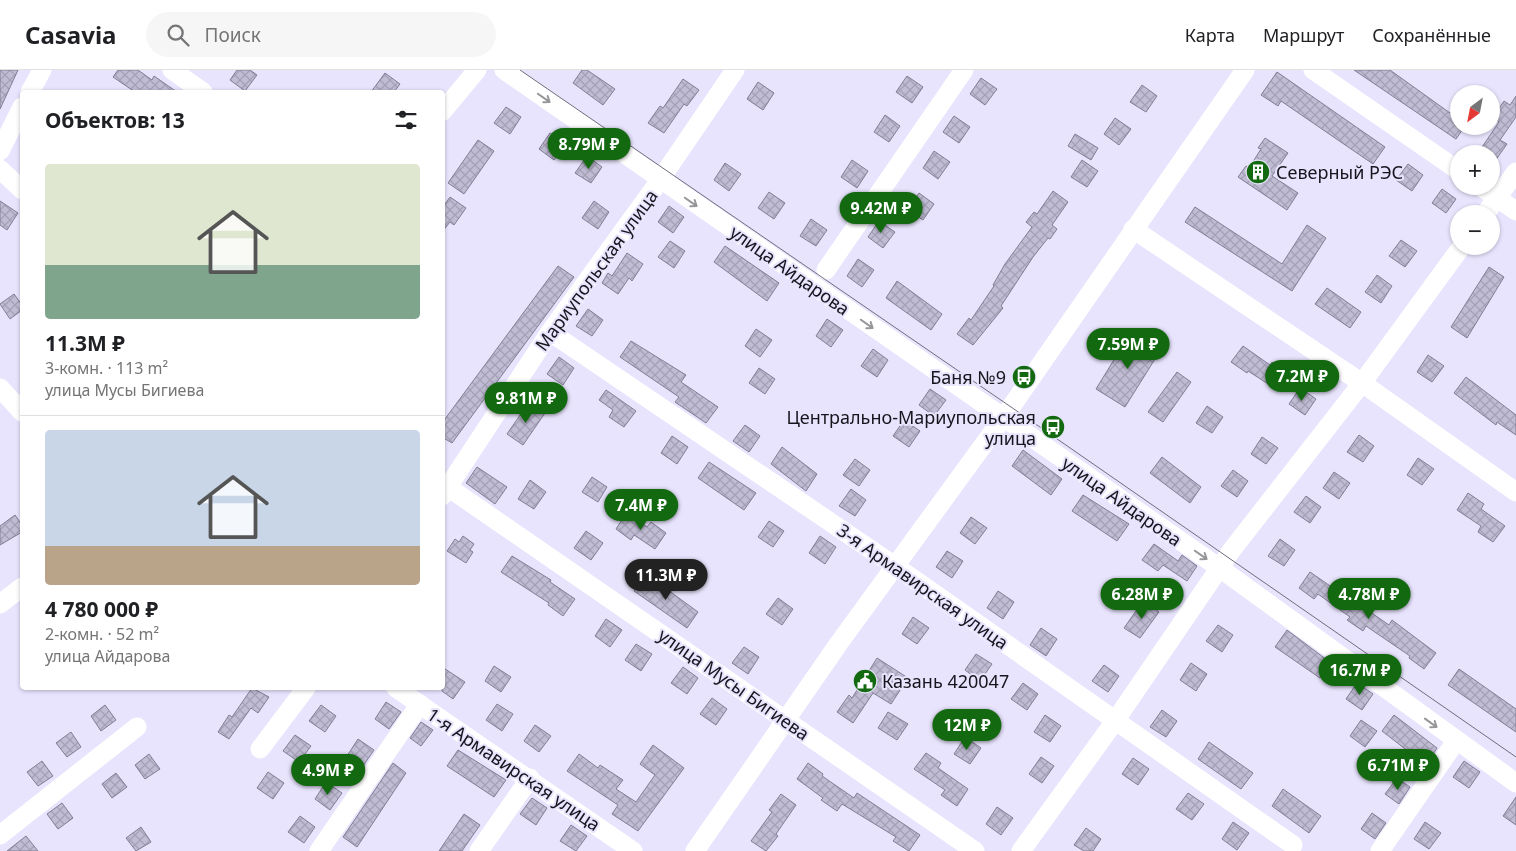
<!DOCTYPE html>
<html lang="ru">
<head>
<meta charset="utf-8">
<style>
  :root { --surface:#fff; --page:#f6f6f6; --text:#202124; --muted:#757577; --line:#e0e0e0; --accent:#12690f }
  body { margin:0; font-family:"Noto Sans",sans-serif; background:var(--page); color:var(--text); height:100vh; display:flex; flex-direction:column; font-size:19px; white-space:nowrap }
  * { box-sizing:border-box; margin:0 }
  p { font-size:16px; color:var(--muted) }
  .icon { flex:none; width:28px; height:28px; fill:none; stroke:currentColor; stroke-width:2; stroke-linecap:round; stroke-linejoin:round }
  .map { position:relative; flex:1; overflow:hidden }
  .drawer { position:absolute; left:20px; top:20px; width:425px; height:600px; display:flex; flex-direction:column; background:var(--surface); border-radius:5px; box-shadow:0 1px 4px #0004 }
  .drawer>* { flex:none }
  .needle { width:32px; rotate:212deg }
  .fabs { position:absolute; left:1450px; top:15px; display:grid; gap:10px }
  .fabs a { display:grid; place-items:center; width:50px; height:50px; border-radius:50%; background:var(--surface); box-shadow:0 1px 4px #0004; font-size:25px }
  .price { position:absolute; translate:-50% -42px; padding:0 11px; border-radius:18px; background:var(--accent); color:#fff; font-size:16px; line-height:32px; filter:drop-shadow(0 1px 2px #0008) }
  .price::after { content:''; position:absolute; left:50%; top:30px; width:15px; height:11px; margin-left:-8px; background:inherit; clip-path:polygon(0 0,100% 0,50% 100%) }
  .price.selected { background:#222; color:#fff }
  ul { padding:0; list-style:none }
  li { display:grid; align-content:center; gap:10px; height:265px; padding:0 25px }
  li+li { border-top:1px solid var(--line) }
  li span { display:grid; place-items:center; height:155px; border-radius:5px; color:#555 }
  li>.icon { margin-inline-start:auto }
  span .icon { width:90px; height:90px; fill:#fffc; stroke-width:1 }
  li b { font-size:21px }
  h2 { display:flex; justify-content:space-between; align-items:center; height:60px; padding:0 25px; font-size:21px }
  header { display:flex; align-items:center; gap:30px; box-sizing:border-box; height:70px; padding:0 25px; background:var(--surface); border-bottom:1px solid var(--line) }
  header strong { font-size:24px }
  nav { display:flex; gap:28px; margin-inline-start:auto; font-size:18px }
  .search { width:350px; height:45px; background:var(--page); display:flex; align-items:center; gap:12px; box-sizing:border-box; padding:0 18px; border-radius:28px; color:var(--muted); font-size:19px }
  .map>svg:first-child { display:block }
</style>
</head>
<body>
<header>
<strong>Casavia</strong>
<div class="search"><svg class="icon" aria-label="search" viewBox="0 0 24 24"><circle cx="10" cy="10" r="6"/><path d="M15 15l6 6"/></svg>Поиск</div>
<nav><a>Карта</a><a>Маршрут</a><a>Сохранённые</a></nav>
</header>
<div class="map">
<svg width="1516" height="781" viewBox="0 0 1516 781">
  <defs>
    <pattern id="building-cross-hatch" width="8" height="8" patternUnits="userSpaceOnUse" patternTransform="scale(1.25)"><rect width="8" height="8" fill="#c0bcd4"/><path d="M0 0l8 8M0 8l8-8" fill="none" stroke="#a4a1b6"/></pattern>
  </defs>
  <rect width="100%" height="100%" fill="#e8e4fd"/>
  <g fill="url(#building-cross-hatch)" stroke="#827e95">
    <polygon points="0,0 18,0 0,39"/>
    <polygon points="118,0 138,0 152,10 154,6 177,22 135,22 113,7"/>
    <polygon points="237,0 250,0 257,5 245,21 230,10"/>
    <polygon points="582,0 587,0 615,19 603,35 573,13"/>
    <polygon points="1354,0 1390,0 1450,43 1452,42 1459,47 1459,56 1465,56 1456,69"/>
    <polygon points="1277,2 1385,77 1373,94 1281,31 1278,36 1261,25"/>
    <polygon points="385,3 400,14 394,22 371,22"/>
    <polygon points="907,6 923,17 912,33 896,22"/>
    <polygon points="981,8 997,19 985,35 970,24"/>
    <polygon points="683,9 699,20 687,36 684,34 664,63 648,53 660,36 663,38"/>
    <polygon points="758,12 774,23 763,40 747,29"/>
    <polygon points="1142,15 1157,26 1146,42 1130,32"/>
    <polygon points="1516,26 1516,47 1500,70 1507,74 1495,91 1491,88 1491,84 1485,84 1480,80 1499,52 1493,47 1504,31 1510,35"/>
    <polygon points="506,37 521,47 510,64 494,53"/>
    <polygon points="885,45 900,56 889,72 874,62"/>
    <polygon points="954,46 970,57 959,73 943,62"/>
    <polygon points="1115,48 1131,59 1119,75 1104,64"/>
    <polygon points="550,63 566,74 554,90 539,79"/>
    <polygon points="1075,64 1098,78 1091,90 1068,76"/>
    <polygon points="1265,68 1288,83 1272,106 1298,123 1287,140 1238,107 1246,96 1249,98 1261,79 1258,78"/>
    <polygon points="478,70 494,81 464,124 448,113"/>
    <polygon points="934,81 950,92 938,109 923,98"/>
    <polygon points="587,86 602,97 591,113 575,103"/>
    <polygon points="852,90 868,101 857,118 841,107"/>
    <polygon points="1082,90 1098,101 1087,117 1071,107"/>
    <polygon points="725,93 741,104 729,121 714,110"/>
    <polygon points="1408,94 1423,105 1412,121 1396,110"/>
    <polygon points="1442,119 1456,129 1446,143 1432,133"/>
    <polygon points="1053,121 1068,132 1052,155 1057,159 1050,169 1048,168 1033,187 1001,236 1003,238 973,275 957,264 969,248 971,250 994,216 993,215 1005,194 1032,157 1026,152 1034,142 1037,144"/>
    <polygon points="769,122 785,133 774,149 758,138"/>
    <polygon points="919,123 934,134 923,150 907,140"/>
    <polygon points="450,127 466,138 454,155 450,152 442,162 442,138"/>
    <polygon points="0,131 18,143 7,160 0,155"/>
    <polygon points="594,131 609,142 598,159 582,148"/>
    <polygon points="669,136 684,147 673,163 658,152"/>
    <polygon points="1195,137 1282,194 1307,155 1326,168 1292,221 1185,152"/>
    <polygon points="811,149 827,160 816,176 800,166"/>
    <polygon points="879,151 895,162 883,178 868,167"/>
    <polygon points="1401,170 1417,181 1405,197 1389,186"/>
    <polygon points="670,171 685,181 674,198 658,187"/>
    <polygon points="725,176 779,213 767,231 714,192"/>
    <polygon points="627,183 643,194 632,211 629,208 618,224 602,213 608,203 612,206"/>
    <polygon points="858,189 874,200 862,217 847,206"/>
    <polygon points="558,196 574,207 452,373 442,367 442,353"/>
    <polygon points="1489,197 1504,207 1467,268 1451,257"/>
    <polygon points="1377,205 1392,216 1381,233 1365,222"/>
    <polygon points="897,211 942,244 931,260 886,228"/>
    <polygon points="1327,218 1361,242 1350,258 1315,234"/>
    <polygon points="14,224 22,235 22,240 10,249 0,234"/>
    <polygon points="588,239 603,250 592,266 576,256"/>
    <polygon points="827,249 843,260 831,277 816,266"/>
    <polygon points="756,259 772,270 760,287 745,276"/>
    <polygon points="1131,262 1160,281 1125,337 1096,319"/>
    <polygon points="631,271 686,305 681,312 718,337 706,353 675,332 679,327 620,287"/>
    <polygon points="1243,276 1270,295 1272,292 1287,303 1276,319 1248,301 1247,303 1231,292"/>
    <polygon points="873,279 888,290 877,307 861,296"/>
    <polygon points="1428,285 1444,296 1432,312 1417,302"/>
    <polygon points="559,287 574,298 563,315 547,304"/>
    <polygon points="759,298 775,309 765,324 749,313"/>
    <polygon points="1177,302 1191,312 1163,352 1148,342"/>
    <polygon points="1466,307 1516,345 1516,365 1497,352 1496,355 1454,323"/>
    <polygon points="1300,318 1316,329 1305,345 1289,334"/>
    <polygon points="930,319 946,330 934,346 919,335"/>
    <polygon points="606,320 636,341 624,357 609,347 613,340 599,330"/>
    <polygon points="529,332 545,343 523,375 507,364"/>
    <polygon points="1207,336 1223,347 1212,363 1196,353"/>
    <polygon points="904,350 920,361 909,377 893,366"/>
    <polygon points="745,355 760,366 749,382 733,371"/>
    <polygon points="1359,365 1374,376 1363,392 1347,382"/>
    <polygon points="672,366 688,377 677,394 661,383"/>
    <polygon points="1262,367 1278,378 1266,394 1251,384"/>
    <polygon points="782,377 817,404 806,421 771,394"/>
    <polygon points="1023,380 1062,409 1051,425 1012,396"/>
    <polygon points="1162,387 1201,417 1190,433 1150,403"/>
    <polygon points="1418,388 1434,399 1422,415 1407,405"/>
    <polygon points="855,389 870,400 859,416 843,405"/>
    <polygon points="709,392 756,423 744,440 698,408"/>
    <polygon points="477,397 507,417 495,434 466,413"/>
    <polygon points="1233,400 1248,411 1237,427 1221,416"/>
    <polygon points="1334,402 1350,413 1339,429 1323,418"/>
    <polygon points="592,407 607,417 598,432 582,422"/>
    <polygon points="530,410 546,422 534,439 518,429"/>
    <polygon points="851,419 866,430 855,446 839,436"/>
    <polygon points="1468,423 1484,434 1481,439 1505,456 1493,472 1478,462 1481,456 1457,440"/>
    <polygon points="1083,425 1129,454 1117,471 1072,441"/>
    <polygon points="1306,426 1321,437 1310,453 1294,442"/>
    <polygon points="627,442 647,457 651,452 666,463 655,479 634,465 631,470 616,459"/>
    <polygon points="15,445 22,455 22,462 0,475 0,456"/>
    <polygon points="971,447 987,458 975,474 960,463"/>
    <polygon points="769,451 784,461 773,477 758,467"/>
    <polygon points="586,461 603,473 591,490 574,478"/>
    <polygon points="463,466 474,474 470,480 473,482 466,493 447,481 455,469 459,472"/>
    <polygon points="820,466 836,477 825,494 809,483"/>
    <polygon points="1280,469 1295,480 1284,496 1268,486"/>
    <polygon points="1154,474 1178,491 1182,485 1197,496 1187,511 1163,495 1158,501 1142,490"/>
    <polygon points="947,481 963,491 952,508 936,497"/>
    <polygon points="512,486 551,510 550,512 575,529 563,546 548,535 549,533 501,502"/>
    <polygon points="1310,502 1336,520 1340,516 1355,526 1353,530 1389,555 1392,550 1436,583 1424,599 1409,588 1410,586 1366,556 1363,561 1347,550 1350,547 1318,524 1314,529 1299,518"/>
    <polygon points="646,504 698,542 687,558 634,521"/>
    <polygon points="998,521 1014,532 1003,549 987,538"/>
    <polygon points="778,528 793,539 782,555 766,544"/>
    <polygon points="1143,531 1159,542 1140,568 1124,558"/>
    <polygon points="913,547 929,558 917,574 902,564"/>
    <polygon points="606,549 622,560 610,577 595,566"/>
    <polygon points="1218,555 1233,565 1222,582 1206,571"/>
    <polygon points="1041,558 1057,569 1046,586 1030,575"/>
    <polygon points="1287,560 1331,593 1320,608 1275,577"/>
    <polygon points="636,574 652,584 641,601 625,590"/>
    <polygon points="744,577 759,587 748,604 732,593"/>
    <polygon points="976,584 992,594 980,611 965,600"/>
    <polygon points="877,588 908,608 891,634 873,623 853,653 837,642 849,625 852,628"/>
    <polygon points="1191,593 1207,604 1196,621 1180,610"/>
    <polygon points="1104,595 1119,606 1108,622 1092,611"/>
    <polygon points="494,596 511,607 501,622 485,611"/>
    <polygon points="442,597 465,612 453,629 442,621"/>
    <polygon points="683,597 698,608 687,624 671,613"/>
    <polygon points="1459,599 1516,639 1516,662 1448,615"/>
    <polygon points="1023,613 1038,624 1027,640 1011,629"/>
    <polygon points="1357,613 1373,624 1362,640 1346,629"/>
    <polygon points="252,618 269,627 258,643 251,638 229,669 218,662 229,645 232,647"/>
    <polygon points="712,628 727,639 716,655 700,644"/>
    <polygon points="386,632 401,642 389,659 375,649"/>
    <polygon points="497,634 513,644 502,661 486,650"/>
    <polygon points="105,635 116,650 101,661 91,646"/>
    <polygon points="321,635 336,646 325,662 309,651"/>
    <polygon points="1162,640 1177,651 1166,667 1150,657"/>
    <polygon points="888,642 908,654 897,670 878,658"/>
    <polygon points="1045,645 1061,656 1050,672 1034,662"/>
    <polygon points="1394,645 1437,678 1426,695 1382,661"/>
    <polygon points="1361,650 1377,661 1365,677 1350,666"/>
    <polygon points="421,652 433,660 421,676 410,668"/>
    <polygon points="535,655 551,666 539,682 524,671"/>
    <polygon points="71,662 81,677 67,687 56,673"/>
    <polygon points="295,665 311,676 299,692 283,681"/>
    <polygon points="965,667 981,678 970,694 954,684"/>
    <polygon points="358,669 374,680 363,696 347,686"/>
    <polygon points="1209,672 1253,703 1241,719 1198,689"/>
    <polygon points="653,675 684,698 638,761 612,744 618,735 567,701 579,684 598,698 600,695 623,710 616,719 636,732 655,705 640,694"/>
    <polygon points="458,680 506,710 494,727 447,696"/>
    <polygon points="926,683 941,693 938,698 968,719 957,736 941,725 945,720 914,699"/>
    <polygon points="149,684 160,699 145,709 135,695"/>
    <polygon points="1041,687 1054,696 1042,713 1029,704"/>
    <polygon points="1133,688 1149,699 1138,715 1122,704"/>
    <polygon points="42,691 53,706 38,716 27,702"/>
    <polygon points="1464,691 1480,702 1469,718 1453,707"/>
    <polygon points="393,693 406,703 357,777 343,767"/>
    <polygon points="808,693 823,704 822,706 854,728 857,723 920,765 909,781 893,771 896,767 842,734 837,741 821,730 823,728 797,709"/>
    <polygon points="268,702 284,713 273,729 257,718"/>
    <polygon points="116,703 127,717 112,728 102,714"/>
    <polygon points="1397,708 1410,717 1399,734 1385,724"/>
    <polygon points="326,712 342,723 330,740 315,729"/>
    <polygon points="1283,719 1321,746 1309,763 1272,736"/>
    <polygon points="1188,723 1204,734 1192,750 1176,739"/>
    <polygon points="781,724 796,735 776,764 778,766 766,781 751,771 772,742 769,740"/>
    <polygon points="1516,727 1516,755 1503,746"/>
    <polygon points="532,728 547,738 536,755 520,744"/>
    <polygon points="62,733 73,748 58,759 47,744"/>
    <polygon points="997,737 1013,748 1001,765 986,754"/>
    <polygon points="1372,743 1386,753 1375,769 1361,759"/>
    <polygon points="464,744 480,755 462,781 439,781"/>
    <polygon points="300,746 315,757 304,773 288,762"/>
    <polygon points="1233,752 1249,763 1237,780 1222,769"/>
    <polygon points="1425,752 1441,763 1429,779 1414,769"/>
    <polygon points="571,755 587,766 576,781 560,771"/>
    <polygon points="141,757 151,772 136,781 126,768"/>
    <polygon points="1086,758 1101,769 1093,781 1084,781 1074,775"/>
    <polygon points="26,766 38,781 7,781"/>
  </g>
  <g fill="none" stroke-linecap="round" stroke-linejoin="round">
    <g stroke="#fff" stroke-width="19">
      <polyline points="172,0 203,22"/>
      <polyline points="504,0 1221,499 1516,713"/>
      <polyline points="1313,0 1459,101"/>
      <polyline points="30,22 42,0"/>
      <polyline points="442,42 477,0"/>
      <polyline points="0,81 22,37"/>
      <polyline points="0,99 22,120"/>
      <polyline points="1480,116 1516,141"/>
      <polyline points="1485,144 1516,102"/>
      <polyline points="1133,159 1362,313 1516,422"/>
      <polyline points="826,200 964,0"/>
      <polyline points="550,262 895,496 1293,775"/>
      <polyline points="0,318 22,342"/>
      <polyline points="442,413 975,781"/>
      <polyline points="442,426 550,262 660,110 735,0"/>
      <polyline points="0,534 22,517"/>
      <polyline points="396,618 633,781"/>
      <polyline points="260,679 306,618"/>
      <polyline points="0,765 137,657"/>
      <polyline points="319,781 420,634"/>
      <polyline points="479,781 530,708"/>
      <polyline points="695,781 839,573 1011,337 1245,0"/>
      <polyline points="1021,781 1115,651 1231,481 1362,313 1462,176"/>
      <polyline points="1380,781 1456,671"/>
    </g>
    <polyline stroke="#6f6d7c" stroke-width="1" points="520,0 1011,337 1516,687"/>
  </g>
  <defs><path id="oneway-shaft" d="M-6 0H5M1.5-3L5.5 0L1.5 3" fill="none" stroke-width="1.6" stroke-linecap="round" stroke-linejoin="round" transform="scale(1.25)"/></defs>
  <g stroke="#969699">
    <use href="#oneway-shaft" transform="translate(544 28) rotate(35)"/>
    <use href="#oneway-shaft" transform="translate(691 132) rotate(35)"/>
    <use href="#oneway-shaft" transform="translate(867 254) rotate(35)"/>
    <use href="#oneway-shaft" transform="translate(1201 485) rotate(35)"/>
    <use href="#oneway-shaft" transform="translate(1431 653) rotate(36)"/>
  </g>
  <defs>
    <g id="building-disc" transform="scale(1.25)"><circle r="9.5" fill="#12690f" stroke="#e8e4fd"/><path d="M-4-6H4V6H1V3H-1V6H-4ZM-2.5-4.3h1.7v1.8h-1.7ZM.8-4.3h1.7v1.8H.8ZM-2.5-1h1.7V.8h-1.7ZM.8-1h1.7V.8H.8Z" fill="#fff"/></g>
    <g id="bus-disc" transform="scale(1.25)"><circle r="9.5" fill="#12690f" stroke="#e8e4fd"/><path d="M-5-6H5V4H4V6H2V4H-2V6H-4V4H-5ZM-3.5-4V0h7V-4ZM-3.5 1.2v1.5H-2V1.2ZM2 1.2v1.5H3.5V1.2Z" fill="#fff"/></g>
    <g id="civic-disc" transform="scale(1.25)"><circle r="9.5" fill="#12690f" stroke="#e8e4fd"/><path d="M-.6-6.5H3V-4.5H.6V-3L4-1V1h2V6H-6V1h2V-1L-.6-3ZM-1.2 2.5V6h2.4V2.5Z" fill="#fff"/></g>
  </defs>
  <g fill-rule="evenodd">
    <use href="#building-disc" x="1258" y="102"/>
    <use href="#bus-disc" x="1024" y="307"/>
    <use href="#bus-disc" x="1053" y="357"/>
    <use href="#civic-disc" x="865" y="611"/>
  </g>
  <g text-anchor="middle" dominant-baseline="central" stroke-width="4" stroke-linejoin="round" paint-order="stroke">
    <g font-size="18" fill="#16151d" stroke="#e8e4fd" text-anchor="start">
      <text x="1276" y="102">Северный РЭС</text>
      <text x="1006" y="307" text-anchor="end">Баня №9</text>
      <text x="1036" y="347" text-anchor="end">Центрально-Мариупольская<tspan x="1036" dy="21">улица</tspan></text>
      <text x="882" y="611">Казань 420047</text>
    </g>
    <g font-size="18" fill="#16151d" stroke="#e8e4fd">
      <text transform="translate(596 200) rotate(-54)">Мариупольская улица</text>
      <text transform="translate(790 200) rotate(35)">улица Айдарова</text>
      <text transform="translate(1122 431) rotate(35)">улица Айдарова</text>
      <text transform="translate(923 516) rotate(35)">3-я Армавирская улица</text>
      <text transform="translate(734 614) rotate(35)">улица Мусы Бигиева</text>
      <text transform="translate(514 699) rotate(34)">1-я Армавирская улица</text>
    </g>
  </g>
</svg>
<div class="fabs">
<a><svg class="needle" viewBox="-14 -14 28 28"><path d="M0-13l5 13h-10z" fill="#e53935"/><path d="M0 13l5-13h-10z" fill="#757577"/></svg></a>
<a>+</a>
<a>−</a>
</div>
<b class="price" style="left:589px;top:100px">8.79M ₽</b>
<b class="price" style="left:881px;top:164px">9.42M ₽</b>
<b class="price" style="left:1128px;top:300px">7.59M ₽</b>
<b class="price" style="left:1302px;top:332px">7.2M ₽</b>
<b class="price" style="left:526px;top:354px">9.81M ₽</b>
<b class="price" style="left:641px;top:461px">7.4M ₽</b>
<b class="price selected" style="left:666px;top:531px">11.3M ₽</b>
<b class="price" style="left:1142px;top:550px">6.28M ₽</b>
<b class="price" style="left:1369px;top:550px">4.78M ₽</b>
<b class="price" style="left:1360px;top:626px">16.7M ₽</b>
<b class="price" style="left:967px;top:681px">12M ₽</b>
<b class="price" style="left:1398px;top:721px">6.71M ₽</b>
<b class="price" style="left:328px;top:726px">4.9M ₽</b>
<section class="drawer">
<h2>Объектов: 13<svg class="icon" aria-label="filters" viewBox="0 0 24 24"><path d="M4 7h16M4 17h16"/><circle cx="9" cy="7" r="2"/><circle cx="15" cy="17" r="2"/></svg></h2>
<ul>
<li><span style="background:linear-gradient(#dfe7d0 65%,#7fa58c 0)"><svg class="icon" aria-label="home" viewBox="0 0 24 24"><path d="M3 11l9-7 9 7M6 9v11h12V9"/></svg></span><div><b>11.3M ₽</b><p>3-комн. · 113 m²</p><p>улица Мусы Бигиева</p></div></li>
<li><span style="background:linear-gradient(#c9d6e8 75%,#b9a48a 0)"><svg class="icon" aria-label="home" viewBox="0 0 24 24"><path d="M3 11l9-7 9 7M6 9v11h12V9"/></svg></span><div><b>4 780 000 ₽</b><p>2-комн. · 52 m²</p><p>улица Айдарова</p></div></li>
</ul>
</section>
</div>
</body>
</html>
